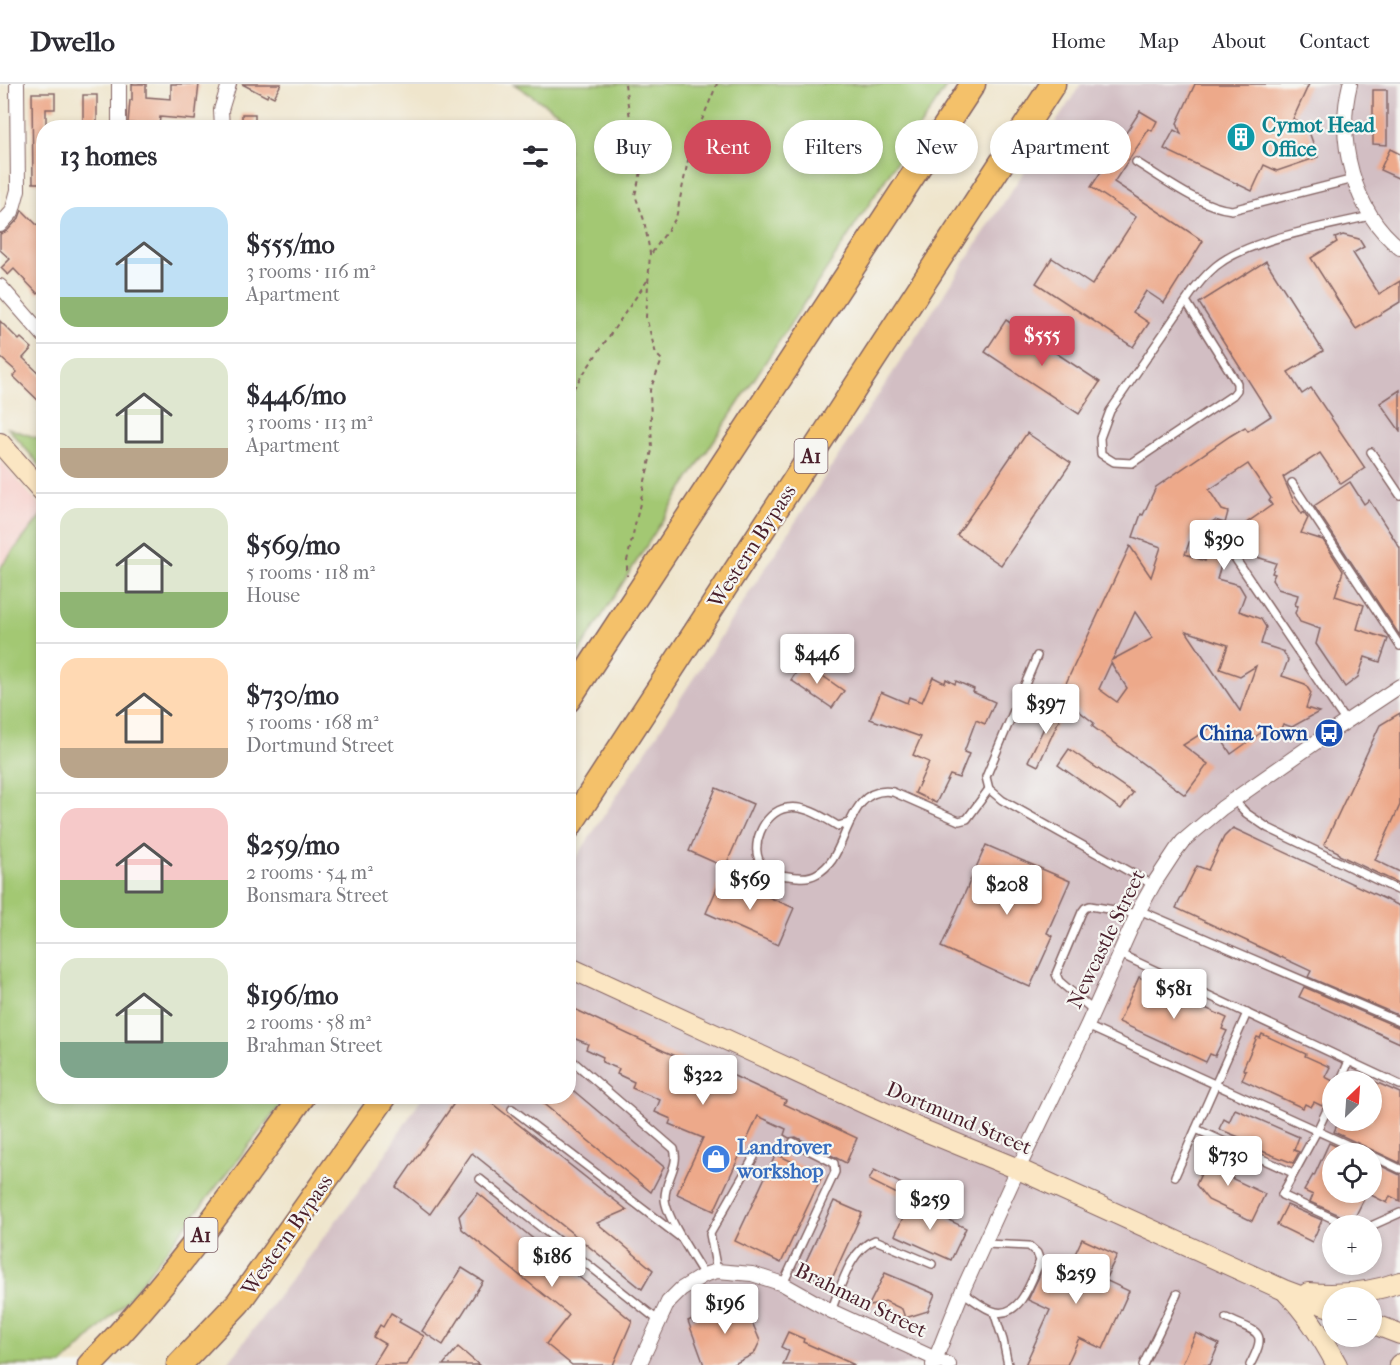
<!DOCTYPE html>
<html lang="en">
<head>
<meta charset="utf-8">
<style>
  :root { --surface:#fff; --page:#f2f2f3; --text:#2b2b33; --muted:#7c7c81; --line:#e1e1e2; --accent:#d1495b }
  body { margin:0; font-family:"IM FELL French Canon",serif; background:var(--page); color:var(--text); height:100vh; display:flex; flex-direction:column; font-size:22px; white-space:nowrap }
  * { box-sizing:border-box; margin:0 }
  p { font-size:20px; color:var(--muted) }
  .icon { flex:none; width:33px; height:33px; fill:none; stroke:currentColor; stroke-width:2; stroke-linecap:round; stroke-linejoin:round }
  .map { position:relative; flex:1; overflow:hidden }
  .sheet { position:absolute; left:36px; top:36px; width:540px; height:984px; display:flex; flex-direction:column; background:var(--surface); border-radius:24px; box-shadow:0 3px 9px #0003 }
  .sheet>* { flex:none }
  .guide { position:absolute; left:594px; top:36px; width:570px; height:54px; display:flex; gap:12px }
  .needle { width:39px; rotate:25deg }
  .fabs { position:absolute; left:1322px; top:987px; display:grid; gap:12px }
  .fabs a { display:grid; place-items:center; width:60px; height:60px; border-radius:50%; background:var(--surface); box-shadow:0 3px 9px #0003; font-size:30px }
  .price { position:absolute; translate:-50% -51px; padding:0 14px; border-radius:6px; background:#fff; color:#222; font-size:20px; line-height:39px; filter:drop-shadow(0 2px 3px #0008) }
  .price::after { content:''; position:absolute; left:50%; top:36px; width:18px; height:14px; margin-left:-9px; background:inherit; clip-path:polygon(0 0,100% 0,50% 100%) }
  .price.current { background:var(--accent); color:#fff }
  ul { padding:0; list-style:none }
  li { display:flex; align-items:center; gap:18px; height:150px; padding:0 24px }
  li+li { border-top:2px solid var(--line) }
  li span { display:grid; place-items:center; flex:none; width:168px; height:120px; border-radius:18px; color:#555 }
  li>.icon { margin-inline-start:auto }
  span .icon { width:72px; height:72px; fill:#fffc; stroke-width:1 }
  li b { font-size:26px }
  h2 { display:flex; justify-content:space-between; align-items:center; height:72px; padding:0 24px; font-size:26px }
  .chip { padding:0 21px; border-radius:27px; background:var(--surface); box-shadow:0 3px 9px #0003; font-size:21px; line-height:54px }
  .chip.current { background:var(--accent); color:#fff }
  header { display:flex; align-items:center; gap:36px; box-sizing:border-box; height:84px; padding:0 30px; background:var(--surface); border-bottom:2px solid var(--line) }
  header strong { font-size:28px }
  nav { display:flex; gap:33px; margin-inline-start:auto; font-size:21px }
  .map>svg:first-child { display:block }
</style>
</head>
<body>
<header>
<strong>Dwello</strong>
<nav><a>Home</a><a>Map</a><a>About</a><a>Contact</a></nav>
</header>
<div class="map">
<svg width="1400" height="1281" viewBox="0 0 1400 1281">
  <rect width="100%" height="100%" fill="#f6f6f2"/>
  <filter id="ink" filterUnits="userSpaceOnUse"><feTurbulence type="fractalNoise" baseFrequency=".0167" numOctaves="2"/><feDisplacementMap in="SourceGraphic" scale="12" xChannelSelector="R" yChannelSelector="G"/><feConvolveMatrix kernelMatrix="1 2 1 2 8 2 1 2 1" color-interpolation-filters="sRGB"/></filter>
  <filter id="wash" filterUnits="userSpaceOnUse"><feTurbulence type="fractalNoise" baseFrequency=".008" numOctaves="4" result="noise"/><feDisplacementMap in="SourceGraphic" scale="24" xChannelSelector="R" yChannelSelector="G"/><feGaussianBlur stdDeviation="1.35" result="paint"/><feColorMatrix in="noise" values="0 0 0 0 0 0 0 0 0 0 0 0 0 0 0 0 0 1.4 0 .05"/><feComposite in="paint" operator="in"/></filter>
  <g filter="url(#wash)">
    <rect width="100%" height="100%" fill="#efe5cc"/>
    <polygon fill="#f7d0cc" points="0,376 44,426 43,429 0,484"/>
    <path fill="#d2bec3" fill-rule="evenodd" d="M1081,0H1400V1281H226L377,1083L422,1013L568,1012L569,785ZM1332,998H1371V1036H1332ZM1332,1070H1371V1108H1332ZM1332,1142H1371V1180H1332ZM1332,1214H1371V1252H1332Z"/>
    <g fill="#a3c873" stroke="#76744f" stroke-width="1.5">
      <polygon points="514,0 948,0 690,393 569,584 568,44 547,43 563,32"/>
      <polygon points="8,344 43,356 43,385"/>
      <polygon points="43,429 44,1012 287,1013 125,1219 62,1281 0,1281 0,484"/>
    </g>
    <g id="blocks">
      <g fill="#eda98a" fill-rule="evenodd">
        <polygon points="132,0 146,0 146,13 171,15 171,0 199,0 195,36 160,33 159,42 128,39 130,16 132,16"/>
        <polygon points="242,0 281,0 274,13 268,10 267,13"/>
        <polygon points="1195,0 1309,0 1293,35 1307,42 1318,73 1277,87 1264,81 1252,107 1164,65 1174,46 1181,50 1177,39"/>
        <polygon points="1373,6 1387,6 1387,61 1373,60"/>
        <polygon points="32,9 55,9 55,25 46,25 46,44 44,44 44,99 33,99"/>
        <rect x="83" y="11" width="14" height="33"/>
        <polygon points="1140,27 1157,37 1152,47 1149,45 1114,98 1203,157 1164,219 1146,207 1133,228 1149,239 1133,263 1036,199 1052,174 1092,201 1136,133 1091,103"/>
        <rect x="242" y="30" width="13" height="13"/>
        <polygon points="1390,65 1400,70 1400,95 1380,86"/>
        <polygon points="22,126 44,148 43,205 38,210 14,185 8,191 1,184 10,175 0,166 0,150 7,147 19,134"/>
        <polygon points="1343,151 1359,155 1364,163 1353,169 1379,210 1400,197 1400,218 1356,245 1311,174 1337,158 1335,154"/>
        <path d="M1266,177L1323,267L1288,288L1302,310L1311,304L1365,384L1341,400L1320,369L1283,393L1294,418L1302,430L1304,428L1308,434L1301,449L1323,456L1343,487L1335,512L1364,521L1357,545L1388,555L1380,578L1365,573L1358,593L1345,603L1316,560L1320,545L1300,538L1295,529L1298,522L1295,521L1298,511L1278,505L1272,496L1275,490L1272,489L1276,479L1257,473L1251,464L1254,456L1245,440L1272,421L1269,417L1271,414L1248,380L1209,406L1222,426L1228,428L1225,439L1215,436L1201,445L1198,453L1192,451L1185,470L1205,477L1208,467L1217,469L1222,478L1217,495L1239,501L1245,511L1239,527L1261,535L1266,543L1261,560L1283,567L1288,576L1282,592L1305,600L1311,609L1306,624L1319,628L1292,643L1283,640L1280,647L1268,656L1262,648L1231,670L1213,642L1183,661L1208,680L1185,711L1092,642L1094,639L1060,612L1130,462L1151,493L1161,463L1133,453L1141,430L1143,431L1156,403L1230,352L1245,343L1248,347L1271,332L1199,219ZM1135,528L1153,554L1112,576L1115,571ZM1186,547L1228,561L1220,585L1240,592L1256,582L1240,627ZM1111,579L1127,604L1117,618L1099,605Z"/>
        <polygon points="1006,236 1100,298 1079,330 985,268"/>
        <polygon points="0,237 19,256 21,254 32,264 23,274 44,294 44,322 13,292 17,288 0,273"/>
        <polygon points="1400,306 1400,347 1380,319"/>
        <polygon points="1027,349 1071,379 1001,481 957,451"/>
        <polygon points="1350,398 1364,420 1369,416 1400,464 1400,552 1314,422"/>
        <polygon points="803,578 844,607 832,624 791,596"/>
        <polygon points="933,593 945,599 946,595 955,600 956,597 974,605 973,608 995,618 985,640 976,636 964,668 969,670 959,694 950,691 936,719 915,709 929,678 913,671 921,653 870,635 881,608 907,619 909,613 922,618"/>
        <polygon points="1056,619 1065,623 1038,682 1028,677"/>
        <polygon points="1400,629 1400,721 1375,776 1400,788 1400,800 1339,771 1338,768 1324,761 1380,641"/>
        <polygon points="1069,665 1133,709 1121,725 1058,681"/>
        <polygon points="716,704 753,720 725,783 689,767"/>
        <polygon points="1233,744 1400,822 1400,932 1308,893 1311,887 1176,824 1197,782 1208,786 1224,753"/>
        <polygon points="986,761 1070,797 1047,849 1053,852 1030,903 941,863"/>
        <polygon points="722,793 794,824 778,861 706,829"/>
        <polygon points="1139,893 1227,934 1222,945 1227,947 1215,972 1210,970 1206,978 1119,938"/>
        <polygon points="1304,903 1400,944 1400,959 1299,913"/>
        <polygon points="568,922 664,967 730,995 732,991 786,1016 784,1020 857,1054 846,1079 796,1053 789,1054 784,1051 786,1045 758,1032 714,1127 677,1110 703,1054 669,1040 671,1035 655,1028 660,1016 632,1004 634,998 617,990 619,985 602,978 603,973 586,965 588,960 568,952"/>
        <polygon points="1262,950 1306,970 1305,972 1330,983 1325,993 1335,998 1332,998 1332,1004 1322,1022 1314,1018 1311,1023 1305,1020 1303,1024 1242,996 1246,987 1243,985 1257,953 1260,954"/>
        <polygon points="1371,996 1400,1009 1400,1079 1334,1048 1339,1036 1371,1036"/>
        <polygon points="568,1002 664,1083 651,1108 534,1012 568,1012"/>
        <polygon points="459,1012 492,1012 489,1017 627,1126 597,1139 653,1186 642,1205 472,1069 430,1130 396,1103"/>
        <polygon points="1235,1025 1299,1053 1294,1066 1299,1068 1293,1079 1254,1064 1256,1060 1219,1045 1224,1035 1229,1038"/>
        <polygon points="1329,1059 1353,1070 1332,1070 1332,1108 1351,1108 1364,1115 1353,1137 1310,1118 1313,1111 1304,1107 1313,1091 1314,1092"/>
        <polygon points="1212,1065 1239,1078 1231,1094 1265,1110 1252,1137 1208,1116 1196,1101"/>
        <polygon points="776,1070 822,1092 781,1179 735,1157"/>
        <polygon points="1371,1077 1400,1091 1400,1117 1390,1112 1387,1119 1371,1111"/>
        <polygon points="874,1086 904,1101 899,1111 869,1096"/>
        <polygon points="478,1109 632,1237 613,1281 572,1281 546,1260 569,1231 462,1145 459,1132"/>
        <polygon points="834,1117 862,1129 829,1201 801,1188"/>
        <polygon points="910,1118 966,1144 951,1176 895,1151"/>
        <polygon points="1287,1121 1322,1136 1312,1158 1277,1141"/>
        <polygon points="1082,1155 1117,1171 1105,1196 1129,1207 1103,1265 1079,1254 1067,1281 1025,1281 1050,1226 1028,1216 1046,1177 1067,1187"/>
        <polygon points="462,1184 483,1197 443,1261 422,1247"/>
        <polygon points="885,1189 935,1210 928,1227 905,1234 902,1225 885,1217 868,1223"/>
        <polygon points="742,1214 760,1257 754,1270 732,1281 704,1281 688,1237"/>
        <polygon points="391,1229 401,1235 399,1238 424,1252 407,1281 372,1281 385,1260 373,1253 380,1241 383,1243"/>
        <polygon points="788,1248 804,1255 803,1258 855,1281 783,1281 789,1267 781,1263"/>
        <polygon points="1196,1249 1219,1260 1210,1281 1182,1281"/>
        <polygon points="458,1263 479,1281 443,1281"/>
      </g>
    </g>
  </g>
  <g filter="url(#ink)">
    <use href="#blocks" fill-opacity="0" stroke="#846463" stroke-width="1.5"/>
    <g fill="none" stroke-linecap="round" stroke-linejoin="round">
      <g stroke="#846463" stroke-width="10">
        <g id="lane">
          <path d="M1136,78C1164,95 1200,123 1232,126L1354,95"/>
          <path d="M1186,217L1237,299V306L1233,311L1132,379L1114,378L1101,370L1100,354L1110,327L1186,217C1194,205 1205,191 1216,182C1249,155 1328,142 1370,132"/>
          <polyline points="1371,368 1400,411"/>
          <polyline points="1292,399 1400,562"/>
          <polyline points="1218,449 1346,638"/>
          <polyline points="1037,572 986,693 989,705 1002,716 1153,801"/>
          <polyline points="1234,716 1246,729 1268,744 1400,807"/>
          <path d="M848,739L838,742C823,733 805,721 787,724C764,727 747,765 763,782C771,791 786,792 798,793C812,795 824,787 832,776C849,751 853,701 893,708L959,737L967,735L989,705"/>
          <polyline points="1139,826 1400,938"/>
          <polyline points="1120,870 1400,1001"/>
          <polyline points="1094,927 1059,897 1056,890 1082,828 1085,824 1090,822 1138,830"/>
          <polyline points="1087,942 1368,1070"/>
          <path d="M568,973L674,1065C680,1082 664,1097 665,1115C666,1133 694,1174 704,1191"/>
          <polyline points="1340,998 1349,977"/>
          <polyline points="1332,1015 1318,1045 1282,1111 1349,1142"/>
          <polyline points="512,1025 681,1154"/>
          <polyline points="1196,1045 1293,1089"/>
          <polyline points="1371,1071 1400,1085"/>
          <polyline points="1175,1092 1247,929"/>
          <polyline points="480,1095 659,1237"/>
          <polyline points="1371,1142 1400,1129"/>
          <polyline points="717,1187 710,1150 754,1073"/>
          <polyline points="783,1200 835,1088 834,1079 793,1058"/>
          <path d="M962,1208C972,1214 985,1226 996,1228C1021,1233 1032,1195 1040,1177L1037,1169L1029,1162L985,1160"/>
          <path d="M831,1227C841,1203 850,1165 875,1156L932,1180"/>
          <polyline points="994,1228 1003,1256 1008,1281"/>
          <path d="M1226,1234C1257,1249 1269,1245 1250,1281"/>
          <polyline points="1143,1281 1177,1210"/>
        </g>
      </g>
      <g stroke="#846463" stroke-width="16">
        <g id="street">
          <path d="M1350,0C1336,56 1353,127 1400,164"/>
          <polyline points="119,44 119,0"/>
          <polyline points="222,44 221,26 229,0"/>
          <polyline points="0,141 12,128 18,106 17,0"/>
          <polyline points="0,202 44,252"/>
          <polyline points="639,1281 668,1218 681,1205 704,1191 717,1187 752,1190 783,1200 831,1227 949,1281"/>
          <polyline points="933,1281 962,1208 1018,1085 1087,942 1139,826 1153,801 1176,766 1183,757 1222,724 1329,649 1400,602"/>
        </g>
      </g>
      <g stroke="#846463" stroke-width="22">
        <g id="secondary">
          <polyline points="0,359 44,409"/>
          <polyline points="568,883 918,1044 1018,1085 1284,1206 1332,1224"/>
          <path d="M1287,1209C1308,1230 1323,1255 1337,1281"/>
          <path d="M1308,1209C1340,1212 1370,1209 1400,1198"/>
          <polyline points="1371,1239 1400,1250"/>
          <polyline points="1399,1281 1400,1280"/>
        </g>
      </g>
      <g stroke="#846463" stroke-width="27">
        <g id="highway">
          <polyline points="568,616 973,0"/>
          <polyline points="568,744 1053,0"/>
          <path d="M90,1281C170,1200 236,1105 303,1012"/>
          <polyline points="179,1281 238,1219 385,1012"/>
        </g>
      </g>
      <g stroke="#846463" stroke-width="2" stroke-dasharray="4.5 4.5" stroke-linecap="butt">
        <polyline points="625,0 633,55 641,88 635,111 644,136 650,169 646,233 656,270 662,276 650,306 652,366 627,477 627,492"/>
        <polyline points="652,169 676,134 691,62 717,0"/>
        <polyline points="568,312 647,197"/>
      </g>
      <use href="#lane" stroke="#fff" stroke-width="7"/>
      <use href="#street" stroke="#fff" stroke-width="14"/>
      <use href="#secondary" stroke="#fbe6c3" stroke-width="20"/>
      <use href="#highway" stroke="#f4c16a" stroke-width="24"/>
    </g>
  </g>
  <defs>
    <g id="building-disc" transform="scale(1.5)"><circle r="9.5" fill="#0f9aa8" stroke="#f6f6f2"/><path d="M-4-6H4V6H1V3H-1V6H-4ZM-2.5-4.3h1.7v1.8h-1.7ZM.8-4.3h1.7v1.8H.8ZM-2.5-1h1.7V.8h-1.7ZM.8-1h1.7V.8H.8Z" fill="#fff"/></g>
    <g id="bus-disc" transform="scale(1.5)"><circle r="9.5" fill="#1a4fb4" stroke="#f6f6f2"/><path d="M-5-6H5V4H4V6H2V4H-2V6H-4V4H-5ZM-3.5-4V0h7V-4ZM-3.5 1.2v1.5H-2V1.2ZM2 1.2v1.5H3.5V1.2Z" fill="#fff"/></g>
    <g id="shop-disc" transform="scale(1.5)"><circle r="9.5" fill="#3f7fe0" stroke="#f6f6f2"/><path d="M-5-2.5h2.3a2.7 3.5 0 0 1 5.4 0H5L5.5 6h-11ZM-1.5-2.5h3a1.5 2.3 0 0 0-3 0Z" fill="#fff"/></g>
  </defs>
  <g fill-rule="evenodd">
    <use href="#building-disc" x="1241" y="53"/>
    <use href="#bus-disc" x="1329" y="649"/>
    <use href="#shop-disc" x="716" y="1075"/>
  </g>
  <g text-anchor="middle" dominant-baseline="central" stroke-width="4.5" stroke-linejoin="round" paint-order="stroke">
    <g fill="#f6f6f2" stroke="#7e6067" stroke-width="1.5">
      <rect x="794.5" y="355" width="33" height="34" rx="4.5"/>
      <rect x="184.5" y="1134" width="33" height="34" rx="4.5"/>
    </g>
    <g font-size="20" font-weight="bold" fill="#4a1f2b">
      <text x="811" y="372">A1</text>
      <text x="201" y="1151">A1</text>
    </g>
    <g font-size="21" font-weight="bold" fill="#0d838f" stroke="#f6f6f2" text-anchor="start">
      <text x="1262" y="41">Cymot Head<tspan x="1262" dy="24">Office</tspan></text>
    </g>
    <g font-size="21" fill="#4a1f2b" stroke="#f6f6f2">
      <text transform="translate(752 462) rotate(-57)">Western Bypass</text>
      <text transform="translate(1106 855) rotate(-64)">Newcastle Street</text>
      <text transform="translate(959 1034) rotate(23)">Dortmund Street</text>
      <text transform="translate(287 1151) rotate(-55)">Western Bypass</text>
      <text transform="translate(861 1216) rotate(26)">Brahman Street</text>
    </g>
    <g font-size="21" font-weight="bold" fill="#164399" stroke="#f6f6f2" text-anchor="end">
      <text x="1308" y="649">China Town</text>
    </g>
    <g font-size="21" font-weight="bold" fill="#366cbe" stroke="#f6f6f2" text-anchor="start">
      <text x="737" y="1063">Landrover<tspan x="737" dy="24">workshop</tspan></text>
    </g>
  </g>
</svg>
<div class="fabs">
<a><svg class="needle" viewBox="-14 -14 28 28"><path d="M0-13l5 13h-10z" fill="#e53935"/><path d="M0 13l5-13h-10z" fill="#7c7c81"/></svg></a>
<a><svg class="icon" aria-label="locate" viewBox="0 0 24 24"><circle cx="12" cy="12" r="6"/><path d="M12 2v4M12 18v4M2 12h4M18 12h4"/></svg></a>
<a>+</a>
<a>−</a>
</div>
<b class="price current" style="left:1042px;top:283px">$555</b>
<b class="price" style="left:1224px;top:487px">$390</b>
<b class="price" style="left:817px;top:601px">$446</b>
<b class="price" style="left:1046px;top:651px">$397</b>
<b class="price" style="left:750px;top:827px">$569</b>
<b class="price" style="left:1007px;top:832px">$208</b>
<b class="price" style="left:1174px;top:936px">$581</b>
<b class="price" style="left:703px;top:1022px">$322</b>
<b class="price" style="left:1228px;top:1103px">$730</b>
<b class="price" style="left:930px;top:1147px">$259</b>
<b class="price" style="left:552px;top:1204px">$186</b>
<b class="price" style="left:1076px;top:1221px">$259</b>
<b class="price" style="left:725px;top:1251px">$196</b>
<div class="guide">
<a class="chip">Buy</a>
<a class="chip current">Rent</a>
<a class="chip">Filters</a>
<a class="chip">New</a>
<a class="chip">Apartment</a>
</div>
<section class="sheet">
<h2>13 homes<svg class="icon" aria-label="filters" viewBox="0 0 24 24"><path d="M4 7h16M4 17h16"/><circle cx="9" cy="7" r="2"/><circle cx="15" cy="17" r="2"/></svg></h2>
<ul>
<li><span style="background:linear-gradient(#bfe0f5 75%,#8fb573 0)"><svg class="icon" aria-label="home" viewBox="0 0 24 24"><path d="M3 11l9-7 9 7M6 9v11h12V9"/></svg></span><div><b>$555/mo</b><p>3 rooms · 116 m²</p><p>Apartment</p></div></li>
<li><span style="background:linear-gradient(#dfe7d0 75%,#b9a48a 0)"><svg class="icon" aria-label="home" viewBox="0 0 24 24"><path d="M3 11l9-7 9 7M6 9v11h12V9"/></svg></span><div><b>$446/mo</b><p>3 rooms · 113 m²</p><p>Apartment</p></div></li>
<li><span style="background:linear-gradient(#dfe7d0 70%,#8fb573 0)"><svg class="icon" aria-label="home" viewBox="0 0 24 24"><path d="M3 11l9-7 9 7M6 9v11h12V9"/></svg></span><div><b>$569/mo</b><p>5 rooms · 118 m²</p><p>House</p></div></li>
<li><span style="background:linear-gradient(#ffd9b3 75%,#b9a48a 0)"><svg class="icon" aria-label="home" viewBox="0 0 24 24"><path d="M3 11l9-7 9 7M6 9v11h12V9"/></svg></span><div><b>$730/mo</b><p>5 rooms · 168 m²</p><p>Dortmund Street</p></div></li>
<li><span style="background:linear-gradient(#f6c9c9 60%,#8fb573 0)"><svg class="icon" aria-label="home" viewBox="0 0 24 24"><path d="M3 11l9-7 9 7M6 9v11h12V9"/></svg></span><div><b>$259/mo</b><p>2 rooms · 54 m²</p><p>Bonsmara Street</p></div></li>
<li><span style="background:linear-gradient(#dfe7d0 70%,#7fa58c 0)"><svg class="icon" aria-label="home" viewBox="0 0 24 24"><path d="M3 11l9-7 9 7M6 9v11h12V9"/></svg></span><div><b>$196/mo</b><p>2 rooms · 58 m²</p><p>Brahman Street</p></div></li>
</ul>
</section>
</div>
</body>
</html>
